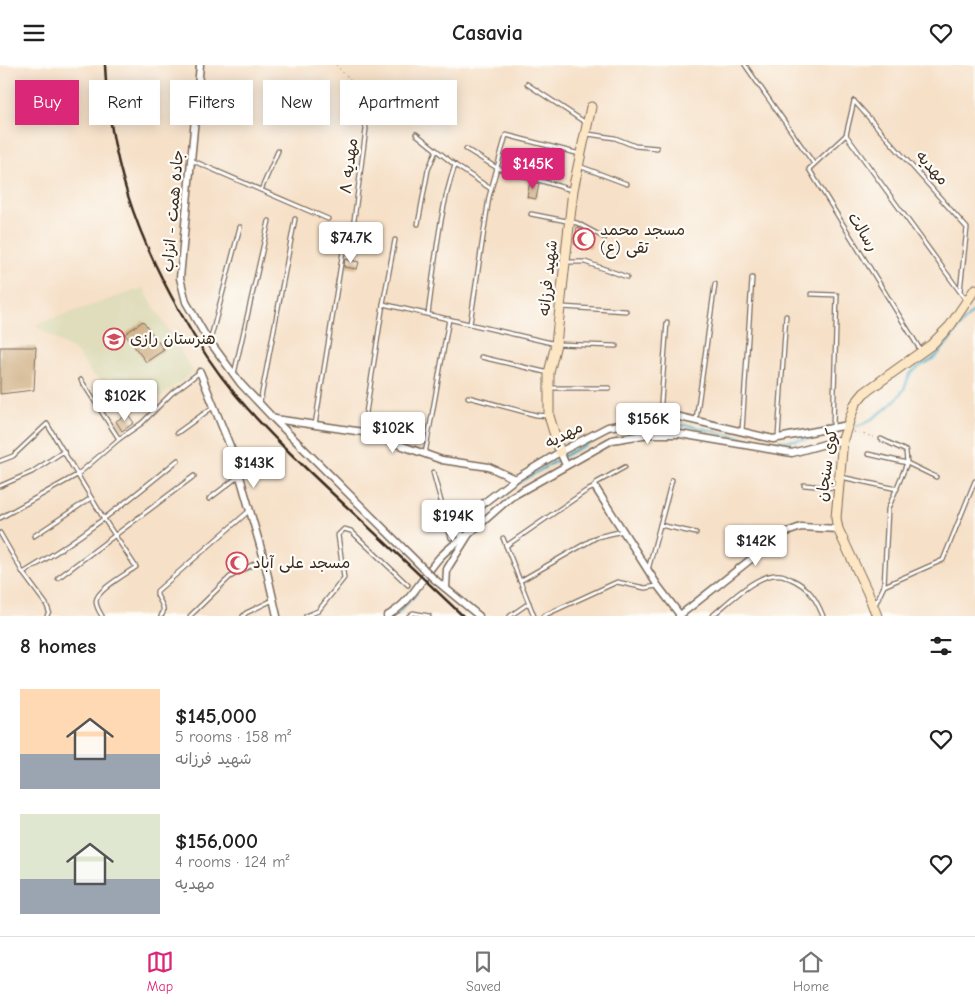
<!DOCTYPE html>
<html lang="en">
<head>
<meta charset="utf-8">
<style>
  :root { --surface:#fff; --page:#f6f6f6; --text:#222; --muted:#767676; --line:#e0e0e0; --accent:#db2777 }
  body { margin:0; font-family:"Comic Neue","Playpen Sans Arabic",sans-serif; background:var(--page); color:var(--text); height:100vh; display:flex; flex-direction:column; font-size:19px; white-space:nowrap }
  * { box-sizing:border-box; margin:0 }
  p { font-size:16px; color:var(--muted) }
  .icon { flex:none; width:28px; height:28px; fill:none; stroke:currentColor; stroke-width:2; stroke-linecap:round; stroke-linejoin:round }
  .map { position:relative; height:551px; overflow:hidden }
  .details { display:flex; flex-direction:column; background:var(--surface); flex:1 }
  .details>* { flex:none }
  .top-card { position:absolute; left:15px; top:15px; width:500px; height:45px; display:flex; gap:10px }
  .price { position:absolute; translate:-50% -42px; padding:0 11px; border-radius:5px; background:#fff; color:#222; font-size:16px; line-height:32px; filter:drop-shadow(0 1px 2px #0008) }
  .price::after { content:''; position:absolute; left:50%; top:30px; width:15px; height:11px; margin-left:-8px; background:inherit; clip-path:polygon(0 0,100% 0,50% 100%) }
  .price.current { background:var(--accent); color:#fff }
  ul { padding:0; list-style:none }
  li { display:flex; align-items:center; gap:15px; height:125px; padding:0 20px }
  li span { display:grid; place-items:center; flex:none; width:140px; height:100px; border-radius:0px; color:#555 }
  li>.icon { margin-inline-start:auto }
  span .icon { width:60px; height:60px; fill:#fffc; stroke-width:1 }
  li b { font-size:21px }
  h2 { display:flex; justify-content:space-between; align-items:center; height:60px; padding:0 20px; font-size:21px }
  .pill { padding:0 18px; border-radius:0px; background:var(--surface); box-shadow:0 2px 12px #0003; font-size:18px; line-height:45px }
  .pill.current { background:var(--accent); color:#fff }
  header { display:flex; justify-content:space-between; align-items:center; height:65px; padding:0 20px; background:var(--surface); font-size:22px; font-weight:700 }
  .tab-bar { display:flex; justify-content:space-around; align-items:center; height:70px; border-top:1px solid var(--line); background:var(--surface); font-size:14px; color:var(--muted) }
  .tab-bar a { display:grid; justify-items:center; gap:2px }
  .tab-bar .current { color:var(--accent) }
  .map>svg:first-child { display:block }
</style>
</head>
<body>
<header><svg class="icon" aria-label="menu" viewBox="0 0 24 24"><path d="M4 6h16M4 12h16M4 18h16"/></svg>Casavia<svg class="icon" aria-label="heart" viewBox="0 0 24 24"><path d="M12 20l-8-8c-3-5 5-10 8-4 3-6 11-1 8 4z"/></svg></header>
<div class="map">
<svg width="975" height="551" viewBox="0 0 975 551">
  <rect width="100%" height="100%" fill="#fdfcf7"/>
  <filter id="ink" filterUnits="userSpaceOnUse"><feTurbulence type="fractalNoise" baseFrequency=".02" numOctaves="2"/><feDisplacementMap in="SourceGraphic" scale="10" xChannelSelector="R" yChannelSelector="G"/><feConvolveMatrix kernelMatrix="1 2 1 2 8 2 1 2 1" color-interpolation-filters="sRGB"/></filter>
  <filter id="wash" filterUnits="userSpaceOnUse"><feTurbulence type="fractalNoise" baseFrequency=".0096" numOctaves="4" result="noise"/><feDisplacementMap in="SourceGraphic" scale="20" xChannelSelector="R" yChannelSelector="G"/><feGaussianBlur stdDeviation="1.12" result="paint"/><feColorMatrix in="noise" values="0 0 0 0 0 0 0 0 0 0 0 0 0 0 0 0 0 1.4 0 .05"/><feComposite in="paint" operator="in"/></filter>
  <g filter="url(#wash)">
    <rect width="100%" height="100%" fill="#f6e0c7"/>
    <polygon fill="#dfddbb" points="143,223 193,307 151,339 142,321 122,332 111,311 104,315 93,310 77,288 34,260"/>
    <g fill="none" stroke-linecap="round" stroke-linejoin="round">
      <g stroke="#42abc2" stroke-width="2.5">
        <path d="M850,362C866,362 896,338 904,324C907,319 907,313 910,309C915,302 928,298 935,292C950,278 959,258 975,246"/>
        <polyline points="455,476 468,459 515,420 573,386 612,367 643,362 687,360 764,378 808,374 832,366"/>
        <polyline points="396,551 417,528"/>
      </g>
    </g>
    <g id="blocks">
      <g fill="#d0b085">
        <polygon points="530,116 539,119 536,134 527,132"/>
        <polygon points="577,162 593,170 591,183 574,179"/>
        <polygon points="345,194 359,197 357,204 344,202"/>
        <polygon points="143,256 164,285 146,297 125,269"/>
        <polygon points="0,282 36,282 34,325 0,329"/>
        <polygon points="128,349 134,358 122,366 116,356"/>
        <polygon points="239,492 244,499 235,505 230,498"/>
      </g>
    </g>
  </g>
  <g filter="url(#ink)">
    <use href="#blocks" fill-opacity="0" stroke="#7c6a59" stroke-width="1"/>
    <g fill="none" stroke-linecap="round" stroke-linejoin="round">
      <g stroke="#7c6a59" stroke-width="5.5">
        <g id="lane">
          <polyline points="745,0 814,99"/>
          <polyline points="527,19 586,58"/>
          <polyline points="854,36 967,163 960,226"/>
          <polyline points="416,69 455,100 491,124"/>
          <polyline points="588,69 615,73 635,81 657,83"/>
          <polyline points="846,70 809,104 921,286"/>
          <polyline points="846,70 966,235"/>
          <polyline points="846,70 854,36"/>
          <polyline points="466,84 497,103 572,125"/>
          <polyline points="191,95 328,154"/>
          <polyline points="579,101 627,119"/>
          <polyline points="261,125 278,86"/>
          <polyline points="531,149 577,158 605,173"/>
          <polyline points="418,159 428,105 436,86"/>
          <polyline points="565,197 585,197 627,212"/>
          <polyline points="811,229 837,230 833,362"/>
          <polyline points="383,239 556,279 616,281"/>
          <polyline points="562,242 626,246"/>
          <path d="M428,249C435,199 439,147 455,100"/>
          <polyline points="470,259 489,132 506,70 580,89"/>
          <polyline points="210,276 240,162"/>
          <polyline points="481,292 549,308"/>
          <polyline points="234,309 269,156"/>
          <polyline points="81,315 119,374"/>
          <polyline points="551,323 609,323"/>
          <polyline points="468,332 536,350 548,351"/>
          <polyline points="260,338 295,154"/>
          <polyline points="660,351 667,257"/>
          <polyline points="696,355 715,219"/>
          <polyline points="315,360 343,186 353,163 366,64 364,46"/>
          <polyline points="742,366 752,213"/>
          <polyline points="363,367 383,239 395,175"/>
          <polyline points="177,368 213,342"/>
          <polyline points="778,372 786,251"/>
          <polyline points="881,374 906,386 907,398 888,444 884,521"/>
          <polyline points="425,389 449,254"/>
          <polyline points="868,389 907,398 936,412"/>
          <path d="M0,396L13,391L47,359L104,454L136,502C126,509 97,525 96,536C96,542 99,546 102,551"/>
          <polyline points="433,407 451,473 459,464"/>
          <polyline points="841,412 897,424"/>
          <polyline points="804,420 838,423"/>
          <polyline points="0,421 32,407 64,386"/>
          <polyline points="209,434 239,411"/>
          <polyline points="0,453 77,410 119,374 142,358 172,328 200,307"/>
          <polyline points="660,460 696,468"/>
          <polyline points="0,468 23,508 46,539 49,546 47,551"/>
          <polyline points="34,471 91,433"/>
          <polyline points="503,473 534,551"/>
          <polyline points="506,481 586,426 595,422 596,418 625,402"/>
          <polyline points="648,505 672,415"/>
          <path d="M23,508C79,475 128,436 178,395"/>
          <polyline points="58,513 194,411"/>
          <polyline points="520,516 597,472 623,466"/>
          <polyline points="875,540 884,521 943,495 975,416"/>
          <path d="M161,551C167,544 160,537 157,530V526L249,446"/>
          <polyline points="190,551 230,512 263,494"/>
          <polyline points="243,551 246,548 273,535"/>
          <polyline points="306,551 318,546 344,513 338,470 344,464 351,466 408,520"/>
          <polyline points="409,551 413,548 429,551"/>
          <polyline points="510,551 529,538"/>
          <polyline points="543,551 617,517 645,523 657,521"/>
          <path d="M712,551C728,538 759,506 781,510C784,510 788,513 791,514C809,522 816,534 823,551"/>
        </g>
      </g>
      <g stroke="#7c6a59" stroke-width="9">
        <g id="street">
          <polyline points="200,0 180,213 186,237 205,270 241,319 274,354 423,503"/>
          <polyline points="200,307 234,391 264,494 277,551"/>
          <polyline points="275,354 363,367 442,395 489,402 515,414"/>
          <polyline points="560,387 566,400"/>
          <polyline points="595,422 658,521 680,550"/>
          <polyline points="469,469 465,472 461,470 459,465 461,461 485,437 515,414 560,387 608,362 660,352 680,352 773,374 848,360"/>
          <polyline points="433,513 479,551"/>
          <polyline points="446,523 447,504 469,469 511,432 612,375 649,369 680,369 792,388 843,374"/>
          <path d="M387,551C412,537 422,512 440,492C448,484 456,477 465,472"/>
          <polyline points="679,551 784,468 801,462 838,464"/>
        </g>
      </g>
      <g stroke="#7c6a59" stroke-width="11">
        <g id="secondary">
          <polyline points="560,387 549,351 549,308 556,279 573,125 591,42"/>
          <polyline points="877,551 868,528 838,464 836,453 843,374 855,339 864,328 931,280 950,261 975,224"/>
        </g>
      </g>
      <g stroke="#7c6a59" stroke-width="1" stroke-dasharray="1 4" stroke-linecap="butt">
        <polyline points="336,0 353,18 362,41"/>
        <polyline points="854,367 874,372"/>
      </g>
      <use href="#lane" stroke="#fff" stroke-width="3"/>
      <use href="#street" stroke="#fff" stroke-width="6"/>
      <use href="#secondary" stroke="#fce6c4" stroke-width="9"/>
      <path stroke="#3b2a1e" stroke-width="2.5" d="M105,0C109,91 135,168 180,247C196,276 214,304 235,329C265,365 299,397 333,429C376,469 420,510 463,551"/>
      <g stroke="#7c6a59" stroke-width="9" stroke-linecap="butt">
        <polyline id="street-bridge" points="423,503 433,513"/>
      </g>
      <use href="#street-bridge" stroke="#fff" stroke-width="6"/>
    </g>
  </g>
  <defs>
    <g id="mosque-ring" transform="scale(1.125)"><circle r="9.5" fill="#fdfcf7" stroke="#d1495b" stroke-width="1.5"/><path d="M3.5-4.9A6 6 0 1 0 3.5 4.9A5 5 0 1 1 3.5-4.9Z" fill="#d1495b"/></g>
    <g id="school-ring" transform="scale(1.125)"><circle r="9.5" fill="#fdfcf7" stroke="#d1495b" stroke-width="1.5"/><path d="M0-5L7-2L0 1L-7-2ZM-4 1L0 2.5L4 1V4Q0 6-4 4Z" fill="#d1495b"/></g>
  </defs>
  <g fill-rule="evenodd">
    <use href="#mosque-ring" x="584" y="174"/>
    <use href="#school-ring" x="114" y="274"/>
    <use href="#mosque-ring" x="237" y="498"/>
  </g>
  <g text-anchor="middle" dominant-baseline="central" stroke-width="4.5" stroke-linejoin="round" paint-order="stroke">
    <g font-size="16" fill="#3b2a1e" stroke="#fdfcf7">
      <text transform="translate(349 101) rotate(-83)">مهدیه ۸</text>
      <text transform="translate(932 103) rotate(48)">مهدیه</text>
      <text transform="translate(173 146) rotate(-85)">جاده همت - انزاب</text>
      <text transform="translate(863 167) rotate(58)">رسالت</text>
      <text transform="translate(548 213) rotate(-84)">شهید فرزانه</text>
      <text transform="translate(564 370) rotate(-28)">مهدیه</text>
      <text transform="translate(827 400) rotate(-82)">کوی سنجان</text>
    </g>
    <g font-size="16" fill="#3b2a1e" stroke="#fdfcf7" text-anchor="start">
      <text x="600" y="165">مسجد محمد<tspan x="600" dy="18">تقی (ع)</tspan></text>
      <text x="130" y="274">هنرستان رازی</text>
      <text x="253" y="498">مسجد علی آباد</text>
    </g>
  </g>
</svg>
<b class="price current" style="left:533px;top:125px">$145K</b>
<b class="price" style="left:351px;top:199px">$74.7K</b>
<b class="price" style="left:125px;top:357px">$102K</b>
<b class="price" style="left:648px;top:380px">$156K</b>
<b class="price" style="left:393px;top:389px">$102K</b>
<b class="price" style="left:254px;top:424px">$143K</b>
<b class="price" style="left:453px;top:477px">$194K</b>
<b class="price" style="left:756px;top:502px">$142K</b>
<div class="top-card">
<a class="pill current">Buy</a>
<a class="pill">Rent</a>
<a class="pill">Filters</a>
<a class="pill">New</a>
<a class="pill">Apartment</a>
</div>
</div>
<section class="details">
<h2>8 homes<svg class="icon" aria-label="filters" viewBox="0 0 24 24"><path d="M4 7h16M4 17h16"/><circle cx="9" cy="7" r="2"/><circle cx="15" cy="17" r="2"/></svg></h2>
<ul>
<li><span style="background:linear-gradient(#ffd9b3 65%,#9aa5b1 0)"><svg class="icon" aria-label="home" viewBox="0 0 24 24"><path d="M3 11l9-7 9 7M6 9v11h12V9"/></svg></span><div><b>$145,000</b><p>5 rooms · 158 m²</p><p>شهید فرزانه</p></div><svg class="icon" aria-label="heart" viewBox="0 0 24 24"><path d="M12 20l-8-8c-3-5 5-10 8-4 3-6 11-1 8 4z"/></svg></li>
<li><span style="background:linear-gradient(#dfe7d0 65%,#9aa5b1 0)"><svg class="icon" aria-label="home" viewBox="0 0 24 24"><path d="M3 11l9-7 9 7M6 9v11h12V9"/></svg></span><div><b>$156,000</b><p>4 rooms · 124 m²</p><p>مهدیه</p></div><svg class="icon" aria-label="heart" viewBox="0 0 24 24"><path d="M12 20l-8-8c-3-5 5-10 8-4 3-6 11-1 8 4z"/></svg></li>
</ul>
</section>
<nav class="tab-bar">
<a class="current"><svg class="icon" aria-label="map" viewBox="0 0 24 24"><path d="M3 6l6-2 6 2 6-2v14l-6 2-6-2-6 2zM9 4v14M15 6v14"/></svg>Map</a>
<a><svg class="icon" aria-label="saved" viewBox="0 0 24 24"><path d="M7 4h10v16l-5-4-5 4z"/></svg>Saved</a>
<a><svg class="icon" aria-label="home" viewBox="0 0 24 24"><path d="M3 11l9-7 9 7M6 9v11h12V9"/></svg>Home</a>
</nav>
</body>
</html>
